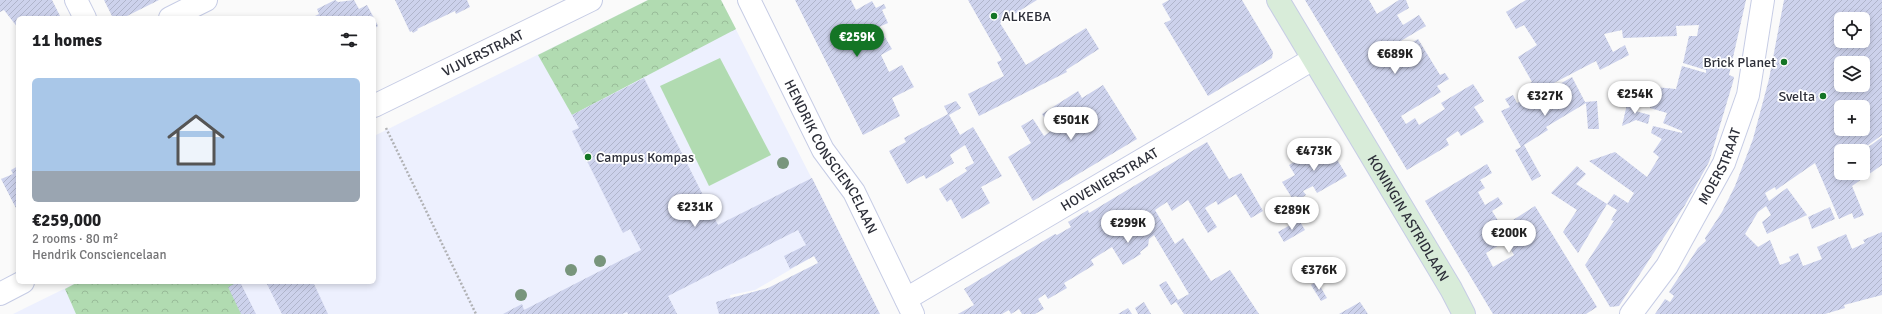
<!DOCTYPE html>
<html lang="en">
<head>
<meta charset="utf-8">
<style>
  :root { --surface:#fff; --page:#f6f6f6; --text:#202124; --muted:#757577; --accent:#147525 }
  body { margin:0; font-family:Signika,sans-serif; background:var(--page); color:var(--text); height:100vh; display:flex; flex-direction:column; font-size:15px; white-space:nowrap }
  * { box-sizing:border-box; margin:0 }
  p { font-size:13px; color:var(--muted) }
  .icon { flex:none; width:22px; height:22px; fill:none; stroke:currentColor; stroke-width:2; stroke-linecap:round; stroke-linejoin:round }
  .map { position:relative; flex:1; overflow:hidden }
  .side { position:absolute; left:16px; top:16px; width:360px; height:268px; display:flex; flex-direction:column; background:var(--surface); border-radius:6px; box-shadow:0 2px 6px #0003 }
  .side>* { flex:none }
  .tools { position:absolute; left:1834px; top:12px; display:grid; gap:8px }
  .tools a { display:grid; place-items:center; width:36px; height:36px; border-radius:6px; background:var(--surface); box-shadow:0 2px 6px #0003; font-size:20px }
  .price { position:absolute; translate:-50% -34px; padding:0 9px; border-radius:14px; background:#fff; color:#222; font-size:13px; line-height:26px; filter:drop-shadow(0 1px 2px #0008) }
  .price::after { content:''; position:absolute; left:50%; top:24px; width:12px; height:9px; margin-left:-6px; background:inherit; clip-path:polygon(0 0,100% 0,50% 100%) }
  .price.current { background:var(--accent); color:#fff }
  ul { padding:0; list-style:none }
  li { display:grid; align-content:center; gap:8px; height:212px; padding:0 16px }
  li span { display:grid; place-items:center; height:124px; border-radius:6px; color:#555 }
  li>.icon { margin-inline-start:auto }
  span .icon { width:72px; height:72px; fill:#fffc; stroke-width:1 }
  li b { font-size:17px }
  h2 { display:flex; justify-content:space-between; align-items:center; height:48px; padding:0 16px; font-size:17px }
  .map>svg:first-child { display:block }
</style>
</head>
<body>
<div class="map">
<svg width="1882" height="314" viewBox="0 0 1882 314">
  <defs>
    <pattern id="forest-crowns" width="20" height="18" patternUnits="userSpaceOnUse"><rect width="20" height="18" fill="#b1dbb1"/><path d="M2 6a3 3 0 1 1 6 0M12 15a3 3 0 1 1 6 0" fill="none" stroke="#99bc99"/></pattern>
    <pattern id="building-hatch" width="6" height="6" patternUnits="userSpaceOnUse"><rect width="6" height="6" fill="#cdd2ec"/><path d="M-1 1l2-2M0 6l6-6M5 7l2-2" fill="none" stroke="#b0b5cb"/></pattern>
  </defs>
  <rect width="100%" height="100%" fill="#fafafa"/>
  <polygon fill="#edf0fe" points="648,0 721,0 847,248 814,256 755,290 730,295 734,314 13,314 78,282 374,282 374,136"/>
  <polygon fill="#b1dbb1" points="720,58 771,155 709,186 660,86"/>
  <g fill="url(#forest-crowns)">
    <polygon points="648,0 721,0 736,29 572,115 538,55"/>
    <polygon points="78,282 236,282 250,314 76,314 65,289"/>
  </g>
  <g fill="url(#building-hatch)" fill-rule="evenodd">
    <polygon points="0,0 52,0 61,18 18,18 18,28 4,10 0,12"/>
    <polygon points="104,0 159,0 123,18 113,18"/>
    <polygon points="335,0 338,2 354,0 359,9 367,5 374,18 378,26 374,29 374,18 311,18 319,14 317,9"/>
    <polygon points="395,0 467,0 470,7 456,14 455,11 417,29 418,30 413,33 412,31 410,32"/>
    <polygon points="795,0 851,0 856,10 872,1 876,8 884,4 886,8 882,10 888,23 879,27 892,49 881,55 889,72 902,65 914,87 892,98 900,116 863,135"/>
    <polygon points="968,0 1037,0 1000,23 1026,65 1086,28 1099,49 1066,70 1067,72 979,116 968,94 1004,76 997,62 1002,60"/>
    <polygon points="1169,0 1242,0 1273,52 1272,58 1208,96 1164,23 1171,20 1162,4"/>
    <polygon points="1305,0 1369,0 1377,14 1399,0 1406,0 1409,8 1397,15 1403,25 1419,15 1426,26 1389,48 1392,54 1418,39 1440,75 1445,73 1449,79 1437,86 1441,92 1401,116 1406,124 1415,118 1419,125 1445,109 1441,103 1473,84 1484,101 1474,107 1484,122 1461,136 1458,131 1446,139 1449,145 1407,170"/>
    <polygon points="1526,0 1746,0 1729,75 1734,77 1733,82 1709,162 1685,205 1619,306 1610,307 1585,265 1614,221 1611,220 1617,210 1607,204 1614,194 1628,203 1634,193 1589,161 1615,152 1647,177 1659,157 1653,152 1662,139 1651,133 1653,126 1682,133 1682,131 1663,123 1667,113 1650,108 1651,105 1648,104 1651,92 1644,91 1645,86 1676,89 1682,66 1706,73 1706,70 1683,63 1689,36 1697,36 1699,25 1676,26 1677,36 1623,38 1622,30 1604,34 1613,52 1625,45 1629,55 1600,70 1596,61 1529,96 1524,86 1532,82 1518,57 1537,45 1524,25 1516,29 1506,12"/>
    <path d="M1784,0H1882V135L1860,151H1841V173H1863V151L1882,137V165L1852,186L1864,215L1854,219L1852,213L1839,219L1815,163L1776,190L1775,187L1765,193L1769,201L1787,188L1807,215L1767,234L1762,222L1771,215L1766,206L1758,212L1745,234L1758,247L1770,240L1780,265L1791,261L1789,257L1798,253L1803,266L1822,259L1817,247L1846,234L1852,249L1865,243L1863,240L1882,232V295L1844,305L1845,308L1825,314H1655L1665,299L1670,302L1674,296L1669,292L1698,248L1706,241L1705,238L1722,212L1735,186L1753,139L1769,79ZM1841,19H1863V41H1841ZM1841,63H1863V85H1841ZM1841,107H1863V129H1841Z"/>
    <polygon points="1572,77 1585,102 1597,101 1599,129 1588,129 1586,103 1546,127 1548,130 1524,145 1541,176 1532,181 1515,150 1521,147 1501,111 1510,107 1505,99 1513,95 1517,103 1528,97 1530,101"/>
    <polygon points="644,78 718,225 812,178 880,314 719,314 716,302 768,288 818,263 814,256 790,269 784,256 806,245 798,230 668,296 677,314 628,314 627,312 622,314 503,314 522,304 524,310 641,250 630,229 623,233 572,131 579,128 572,115"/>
    <polygon points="1103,85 1137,139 1033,201 1008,157 1031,143 1021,126 1033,119 1044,136 1052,130 1042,114 1078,91 1082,98"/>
    <polygon points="956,101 961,108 949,115 959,133 960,135 973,127 1002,176 981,187 990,203 962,219 951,199 947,202 939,189 967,171 965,168 974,163 965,145 950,155 954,163 926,179 924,175 907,184 889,151 906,142 904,138 948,114 944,106"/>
    <polygon points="1627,104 1637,104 1635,111 1650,115 1648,124 1636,120 1622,126"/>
    <polygon points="1207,142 1229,179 1241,173 1263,211 1251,218 1236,194 1218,205 1216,201 1205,208 1217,227 1208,233 1188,200 1172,211 1167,202 1155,210 1175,244 1183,238 1211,281 1230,270 1259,314 1184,314 1176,302 1171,305 1159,285 1166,281 1178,300 1189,294 1154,235 1149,239 1148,246 1140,252 1141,254 1123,265 1112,247 1091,260 1094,265 1064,283 1067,288 1048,299 1045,294 1038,299 1044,309 1035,314 1022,314 1019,309 1011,314 1009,310 1002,314 958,314 974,305 964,289 1055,234 1057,235 1071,227 1068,222 1088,210 1089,213"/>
    <polygon points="1327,143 1347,176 1317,193 1313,186 1303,191 1306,195 1301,198 1295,196 1292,198 1282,182 1295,175 1289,165"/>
    <path d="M1487,164L1492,173L1480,180L1485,188L1478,192L1485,205L1498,197L1503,204L1492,211L1502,227L1535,206L1597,307L1586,314H1493L1425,201ZM1506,241L1514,255L1493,267L1486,253Z"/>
    <polygon points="18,166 18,212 1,179 13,174 11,170"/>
    <polygon points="1577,166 1586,174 1576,184 1607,204 1578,253 1563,232 1577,210 1551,193"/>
    <polygon points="1830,207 1835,219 1812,229 1808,217"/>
    <polygon points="1299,220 1305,230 1284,242 1278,232"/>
    <polygon points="1317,281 1327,298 1321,301 1311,285"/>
    <polygon points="238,282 240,282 256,314 241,314 228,287"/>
    <polygon points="266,282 313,282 328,314 282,314"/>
    <polygon points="1144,302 1151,314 1138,314 1135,308"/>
    <polygon points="1360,302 1368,314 1339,314"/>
    <polygon points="1128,308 1132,314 1118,314"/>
  </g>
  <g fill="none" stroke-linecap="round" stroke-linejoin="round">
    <g stroke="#c6cce5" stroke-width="24">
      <g id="street">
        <polyline points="76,0 85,18"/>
        <path id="s1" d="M749,0L823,150L854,192L913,314"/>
        <polyline points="170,18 206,0"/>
        <path id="s2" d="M374,106L591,0"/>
        <polyline points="0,294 23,282"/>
        <path id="s3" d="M906,299L1313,59"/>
        <path id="s4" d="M1631,314L1667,266L1724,163L1748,95L1763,0"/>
      </g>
    </g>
    <g stroke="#c6cce5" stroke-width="24">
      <g id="secondary">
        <path id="s5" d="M1278,0L1451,289L1464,314"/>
      </g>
    </g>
    <polyline stroke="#b1b2b5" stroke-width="2.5" stroke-dasharray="2 2" stroke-linecap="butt" points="386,128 476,314"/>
    <use href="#street" stroke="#fff" stroke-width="22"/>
    <use href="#secondary" stroke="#d8ecd9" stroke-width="22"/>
  </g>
  <g fill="#78957c">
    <circle cx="783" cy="163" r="6"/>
    <circle cx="600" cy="261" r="6"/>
    <circle cx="571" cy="270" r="6"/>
    <circle cx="521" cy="295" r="6"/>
  </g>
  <g fill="#147525" stroke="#fff" stroke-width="1.5">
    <circle cx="994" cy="16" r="4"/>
    <circle cx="1784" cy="62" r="4"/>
    <circle cx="1823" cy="96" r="4"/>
    <circle cx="588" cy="157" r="4"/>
  </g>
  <g text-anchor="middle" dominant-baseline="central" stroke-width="3.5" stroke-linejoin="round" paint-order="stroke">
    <g font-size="14" fill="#2d2f39" stroke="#fff" text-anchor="start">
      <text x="1002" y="16">ALKEBA</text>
      <text x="1776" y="62" text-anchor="end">Brick Planet</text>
      <text x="1815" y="96" text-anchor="end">Svelta</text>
      <text x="596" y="157">Campus Kompas</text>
    </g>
    <g font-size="14" fill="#2d2f39" stroke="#fff">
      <text stroke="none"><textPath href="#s2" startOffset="121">VIJVERSTRAAT</textPath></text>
      <text stroke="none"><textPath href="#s1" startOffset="177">HENDRIK CONSCIENCELAAN</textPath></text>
      <text stroke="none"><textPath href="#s4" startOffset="173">MOERSTRAAT</textPath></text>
      <text stroke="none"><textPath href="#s3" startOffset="236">HOVENIERSTRAAT</textPath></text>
      <text stroke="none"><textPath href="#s5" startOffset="254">KONINGIN ASTRIDLAAN</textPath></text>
    </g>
  </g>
</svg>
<div class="tools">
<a><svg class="icon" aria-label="locate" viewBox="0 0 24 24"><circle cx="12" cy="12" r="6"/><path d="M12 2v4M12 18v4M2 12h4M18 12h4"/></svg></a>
<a><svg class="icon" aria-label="layers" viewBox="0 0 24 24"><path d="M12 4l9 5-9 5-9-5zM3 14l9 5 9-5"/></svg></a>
<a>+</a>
<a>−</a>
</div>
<b class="price current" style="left:857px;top:58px">€259K</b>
<b class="price" style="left:1395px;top:75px">€689K</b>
<b class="price" style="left:1635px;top:115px">€254K</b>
<b class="price" style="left:1545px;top:117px">€327K</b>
<b class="price" style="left:1071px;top:141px">€501K</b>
<b class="price" style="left:1314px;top:172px">€473K</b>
<b class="price" style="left:695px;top:228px">€231K</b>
<b class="price" style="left:1292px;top:231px">€289K</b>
<b class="price" style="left:1128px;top:244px">€299K</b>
<b class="price" style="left:1509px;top:254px">€200K</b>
<b class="price" style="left:1319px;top:291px">€376K</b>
<section class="side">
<h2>11 homes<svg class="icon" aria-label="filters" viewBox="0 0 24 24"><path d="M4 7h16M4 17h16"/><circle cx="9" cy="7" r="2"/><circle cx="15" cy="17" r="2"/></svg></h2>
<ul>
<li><span style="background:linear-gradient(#a9c7e8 75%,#9aa5b1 0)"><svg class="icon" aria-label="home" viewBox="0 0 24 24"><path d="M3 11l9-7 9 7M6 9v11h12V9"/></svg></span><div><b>€259,000</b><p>2 rooms · 80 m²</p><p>Hendrik Consciencelaan</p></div></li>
</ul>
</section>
</div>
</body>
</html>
